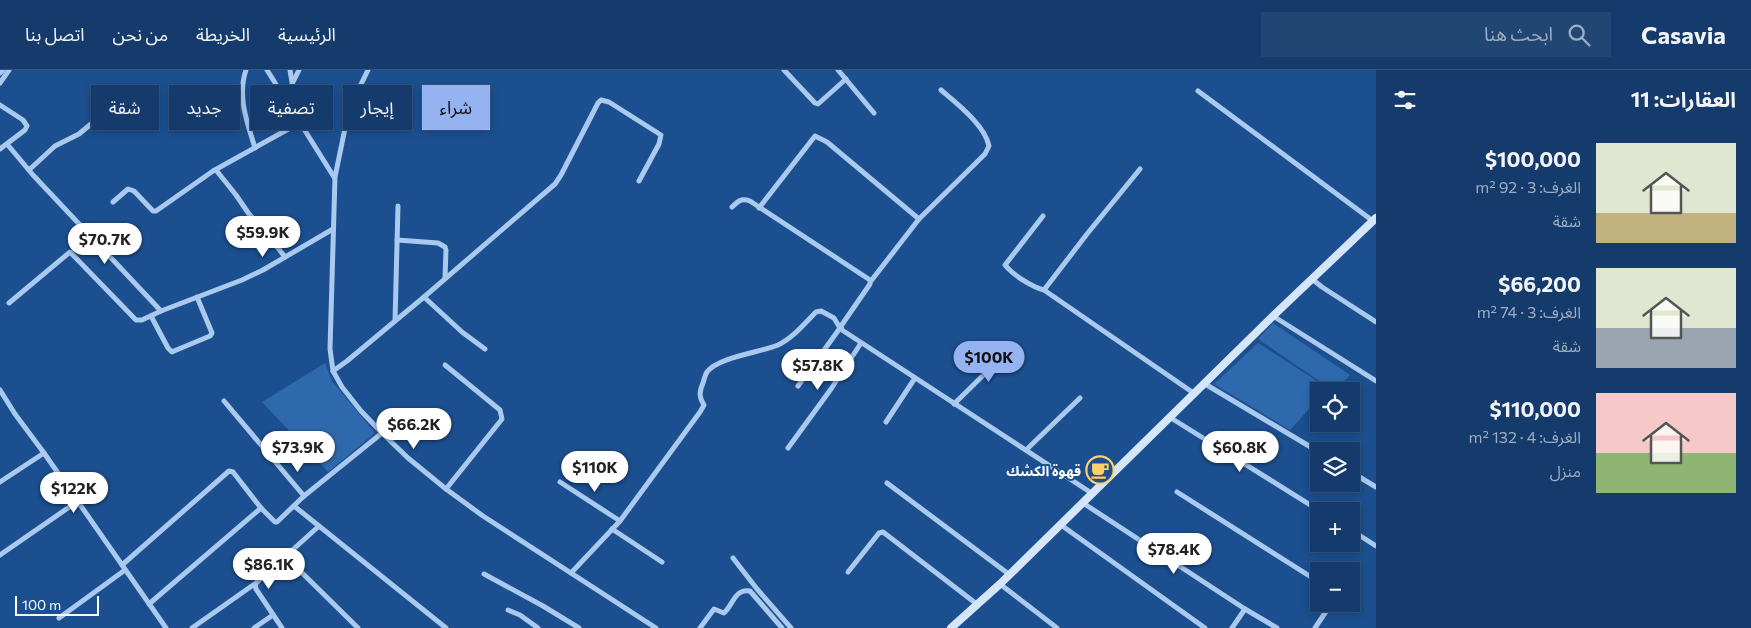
<!DOCTYPE html>
<html lang="ar">
<head>
<meta charset="utf-8">
<style>
  :root { --surface:#143b6b; --page:#214673; --text:#f1f3f6; --muted:#9dadc1; --line:#33557e; --accent:#95b2f1 }
  body { margin:0; font-family:Commissioner,"Noto Sans Arabic",sans-serif; background:var(--page); color:var(--text); direction:rtl; height:100vh; display:flex; flex-direction:column; font-size:19px; white-space:nowrap }
  * { box-sizing:border-box; margin:0 }
  p { font-size:16px; color:var(--muted) }
  .icon { flex:none; width:28px; height:28px; fill:none; stroke:currentColor; stroke-width:2; stroke-linecap:round; stroke-linejoin:round }
  .map { position:relative; flex:1; overflow:hidden; direction:ltr }
  .sheet { display:flex; flex-direction:column; background:var(--surface); width:375px }
  .sheet>* { flex:none }
  .top-card { position:absolute; left:15px; top:15px; width:475px; height:45px; direction:rtl; display:flex; gap:10px }
  .fabs { position:absolute; left:1310px; top:312px; display:grid; gap:10px }
  .fabs a { display:grid; place-items:center; width:50px; height:50px; border-radius:0px; background:var(--surface); box-shadow:0 2px 8px #0003,0 0 0 1px var(--line); font-size:25px }
  .scale { position:absolute; left:15px; bottom:12px; width:84px; box-sizing:border-box; padding-left:5px; border:2px solid #fff; border-top:0; font-size:14px; line-height:18px; white-space:nowrap; color:#fff; -webkit-text-stroke:4px #1b4f8f; paint-order:stroke }
  .price { position:absolute; translate:-50% -42px; padding:0 11px; border-radius:18px; background:#fff; color:#222; font-size:16px; line-height:32px; filter:drop-shadow(0 1px 2px #0008) }
  .price::after { content:''; position:absolute; left:50%; top:30px; width:15px; height:11px; margin-left:-8px; background:inherit; clip-path:polygon(0 0,100% 0,50% 100%) }
  .price.selected { background:var(--accent); color:#111 }
  ul { padding:0; list-style:none }
  li { display:flex; align-items:center; gap:15px; height:125px; padding:0 15px }
  li span { display:grid; place-items:center; flex:none; width:140px; height:100px; border-radius:0px; color:#555 }
  li>.icon { margin-inline-start:auto }
  span .icon { width:60px; height:60px; fill:#fffc; stroke-width:1 }
  li b { font-size:21px }
  h2 { display:flex; justify-content:space-between; align-items:center; height:60px; padding:0 15px; font-size:21px }
  .pill { padding:0 18px; border-radius:0px; background:var(--surface); box-shadow:0 2px 8px #0003,0 0 0 1px var(--line); font-size:18px; line-height:45px }
  .pill.selected { background:var(--accent); color:#111 }
  header { display:flex; align-items:center; gap:30px; box-sizing:border-box; height:70px; padding:0 25px; background:var(--surface); border-bottom:1px solid var(--line) }
  header strong { font-size:24px }
  nav { display:flex; gap:28px; margin-inline-start:auto; font-size:18px }
  .search { width:350px; height:45px; background:var(--page); display:flex; align-items:center; gap:12px; box-sizing:border-box; padding:0 18px; border-radius:0px; color:var(--muted); font-size:19px }
  main { display:flex; flex:1; min-height:0 }
  .map>svg:first-child { display:block }
</style>
</head>
<body>
<header>
<strong>Casavia</strong>
<div class="search"><svg class="icon" aria-label="search" viewBox="0 0 24 24"><circle cx="10" cy="10" r="6"/><path d="M15 15l6 6"/></svg>ابحث هنا</div>
<nav><a>الرئيسية</a><a>الخريطة</a><a>من نحن</a><a>اتصل بنا</a></nav>
</header>
<main>
<section class="sheet">
<h2>العقارات: 11<svg class="icon" aria-label="filters" viewBox="0 0 24 24"><path d="M4 7h16M4 17h16"/><circle cx="9" cy="7" r="2"/><circle cx="15" cy="17" r="2"/></svg></h2>
<ul>
<li><span style="background:linear-gradient(#dfe7d0 70%,#c2b280 0)"><svg class="icon" aria-label="home" viewBox="0 0 24 24"><path d="M3 11l9-7 9 7M6 9v11h12V9"/></svg></span><div><b>$100,000</b><p>الغرف: 3 · 92 m²</p><p>شقة</p></div></li>
<li><span style="background:linear-gradient(#dfe7d0 60%,#9aa5b1 0)"><svg class="icon" aria-label="home" viewBox="0 0 24 24"><path d="M3 11l9-7 9 7M6 9v11h12V9"/></svg></span><div><b>$66,200</b><p>الغرف: 3 · 74 m²</p><p>شقة</p></div></li>
<li><span style="background:linear-gradient(#f6c9c9 60%,#8fb573 0)"><svg class="icon" aria-label="home" viewBox="0 0 24 24"><path d="M3 11l9-7 9 7M6 9v11h12V9"/></svg></span><div><b>$110,000</b><p>الغرف: 4 · 132 m²</p><p>منزل</p></div></li>
</ul>
</section>
<div class="map">
<svg width="1376" height="558" viewBox="0 0 1376 558">
  <rect width="100%" height="100%" fill="#1b4f8f"/>
  <g fill="#2e69ad">
    <polygon points="1273,253 1350,305 1336,321 1334,321 1258,269"/>
    <polygon points="1258,273 1328,318 1325,321 1319,321 1319,328 1290,360 1214,314"/>
    <polygon points="325,293 332,311 375,363 328,402 262,332"/>
  </g>
  <g fill="none" stroke-linecap="round" stroke-linejoin="round">
    <g stroke="#a9c9ee" stroke-width="5">
      <path d="M246,0C237,26 247,52 255,78"/>
      <polyline points="267,0 334,107"/>
      <polyline points="290,0 292,12"/>
      <polyline points="368,0 349,39 335,107 330,279 333,301 342,317 361,341 382,363 408,388 446,419 483,446 656,558"/>
      <polyline points="784,0 815,33 818,34 846,9"/>
      <polyline points="838,0 874,43"/>
      <polyline points="0,3 3,0"/>
      <polyline points="0,13 9,0"/>
      <polyline points="1198,21 1373,151"/>
      <polyline points="285,28 299,0"/>
      <polyline points="0,35 23,50 27,56 25,60 0,79"/>
      <polyline points="7,74 33,105 161,241 242,210 263,200 333,159"/>
      <polyline points="1140,99 1087,164 1044,220 1195,324"/>
      <polyline points="29,100 55,76 79,64 104,43"/>
      <polyline points="216,100 236,125 249,144 268,165 285,187"/>
      <polyline points="113,132 128,119 134,121 153,141 156,141 213,101 301,52"/>
      <path d="M732,137C738,131 741,128 750,131L870,210V214L841,256L842,260L1093,424"/>
      <polyline points="759,138 815,66 827,72 919,149"/>
      <path d="M1043,146L1005,195C1013,205 1032,217 1044,220"/>
      <polyline points="397,170 438,173 445,177 446,180 445,208"/>
      <polyline points="1312,209 1322,217 1376,252"/>
      <path d="M871,211L919,149L985,84L989,76C985,55 956,33 941,20"/>
      <polyline points="424,227 462,262 485,279"/>
      <polyline points="9,233 70,182 136,250 142,250 161,241"/>
      <polyline points="151,246 168,278 172,282 174,281 210,266 212,263 197,227"/>
      <polyline points="1273,246 1376,311"/>
      <polyline points="395,251 398,136"/>
      <polyline points="445,295 500,340 502,349 446,419"/>
      <polyline points="333,301 347,291 424,227 555,114 561,105 598,33 601,30 609,32 661,65 659,74 639,111"/>
      <polyline points="1205,314 1319,382"/>
      <polyline points="0,320 15,344 44,383 166,558"/>
      <polyline points="224,331 304,426 382,363"/>
      <polyline points="954,334 1011,278"/>
      <polyline points="1171,348 1320,441"/>
      <polyline points="886,352 915,308"/>
      <polyline points="788,378 831,319 861,273"/>
      <polyline points="1026,380 1080,328"/>
      <polyline points="1351,402 1376,417"/>
      <polyline points="0,412 44,383"/>
      <polyline points="560,412 620,451"/>
      <polyline points="887,413 1010,505"/>
      <polyline points="1177,422 1319,512"/>
      <polyline points="1083,433 1245,539 1277,558"/>
      <polyline points="294,436 319,456"/>
      <polyline points="1061,455 1205,558"/>
      <polyline points="612,459 662,492"/>
      <polyline points="1351,460 1376,476"/>
      <polyline points="0,485 78,431"/>
      <polyline points="286,487 358,558"/>
      <polyline points="733,488 757,519 791,558"/>
      <polyline points="122,495 229,401 233,402 261,438 275,452 277,452 304,426"/>
      <polyline points="848,502 879,463 883,462 978,535"/>
      <path d="M571,503L620,451L700,342L704,335C699,327 699,322 703,313C704,310 705,305 707,302C718,287 762,282 778,275C793,268 805,253 816,242L821,241L834,248L840,258L798,316"/>
      <polyline points="484,504 543,536 579,558"/>
      <polyline points="1000,514 1057,558"/>
      <polyline points="149,534 261,438"/>
      <polyline points="508,540 520,545 538,558"/>
      <polyline points="59,548 125,500"/>
      <polyline points="192,558 256,513"/>
      <polyline points="254,558 273,545"/>
      <polyline points="282,558 256,519 255,514 319,456 446,558"/>
      <path d="M700,558L714,539L724,543C733,535 735,518 750,521L782,558"/>
      <polyline points="1232,558 1245,539"/>
      <polyline points="1315,558 1331,534"/>
    </g>
    <polyline stroke="#d6e6fa" stroke-width="8" points="951,558 1000,514 1273,246 1376,148"/>
  </g>
  <defs>
    <g id="cafe-ring" transform="scale(1.4375)"><circle r="9.5" fill="#1b4f8f" stroke="#ffd166" stroke-width="1.5"/><path d="M-5.5-4.5H6V0H3Q3 3.5 0 3.5H-2.5Q-5.5 3.5-5.5 0ZM3-3.2v2h1.7v-2ZM-6 4.5H4V6H-6Z" fill="#ffd166"/></g>
  </defs>
  <g fill-rule="evenodd">
    <use href="#cafe-ring" x="1100" y="400"/>
  </g>
  <g text-anchor="middle" dominant-baseline="central" stroke-width="4" stroke-linejoin="round" paint-order="stroke">
    <g font-size="14" font-weight="bold" fill="#fff" stroke="#1b4f8f" text-anchor="end">
      <text x="1081" y="400">قهوة الكشك</text>
    </g>
  </g>
</svg>
<div class="fabs">
<a><svg class="icon" aria-label="locate" viewBox="0 0 24 24"><circle cx="12" cy="12" r="6"/><path d="M12 2v4M12 18v4M2 12h4M18 12h4"/></svg></a>
<a><svg class="icon" aria-label="layers" viewBox="0 0 24 24"><path d="M12 4l9 5-9 5-9-5zM3 14l9 5 9-5"/></svg></a>
<a>+</a>
<a>−</a>
</div>
<div class="scale">100 m</div>
<b class="price" style="left:263px;top:188px">$59.9K</b>
<b class="price" style="left:105px;top:195px">$70.7K</b>
<b class="price selected" style="left:989px;top:313px">$100K</b>
<b class="price" style="left:818px;top:321px">$57.8K</b>
<b class="price" style="left:414px;top:380px">$66.2K</b>
<b class="price" style="left:298px;top:403px">$73.9K</b>
<b class="price" style="left:1240px;top:403px">$60.8K</b>
<b class="price" style="left:595px;top:423px">$110K</b>
<b class="price" style="left:74px;top:444px">$122K</b>
<b class="price" style="left:1174px;top:505px">$78.4K</b>
<b class="price" style="left:269px;top:520px">$86.1K</b>
<div class="top-card">
<a class="pill selected">شراء</a>
<a class="pill">إيجار</a>
<a class="pill">تصفية</a>
<a class="pill">جديد</a>
<a class="pill">شقة</a>
</div>
</div>
</main>
</body>
</html>
